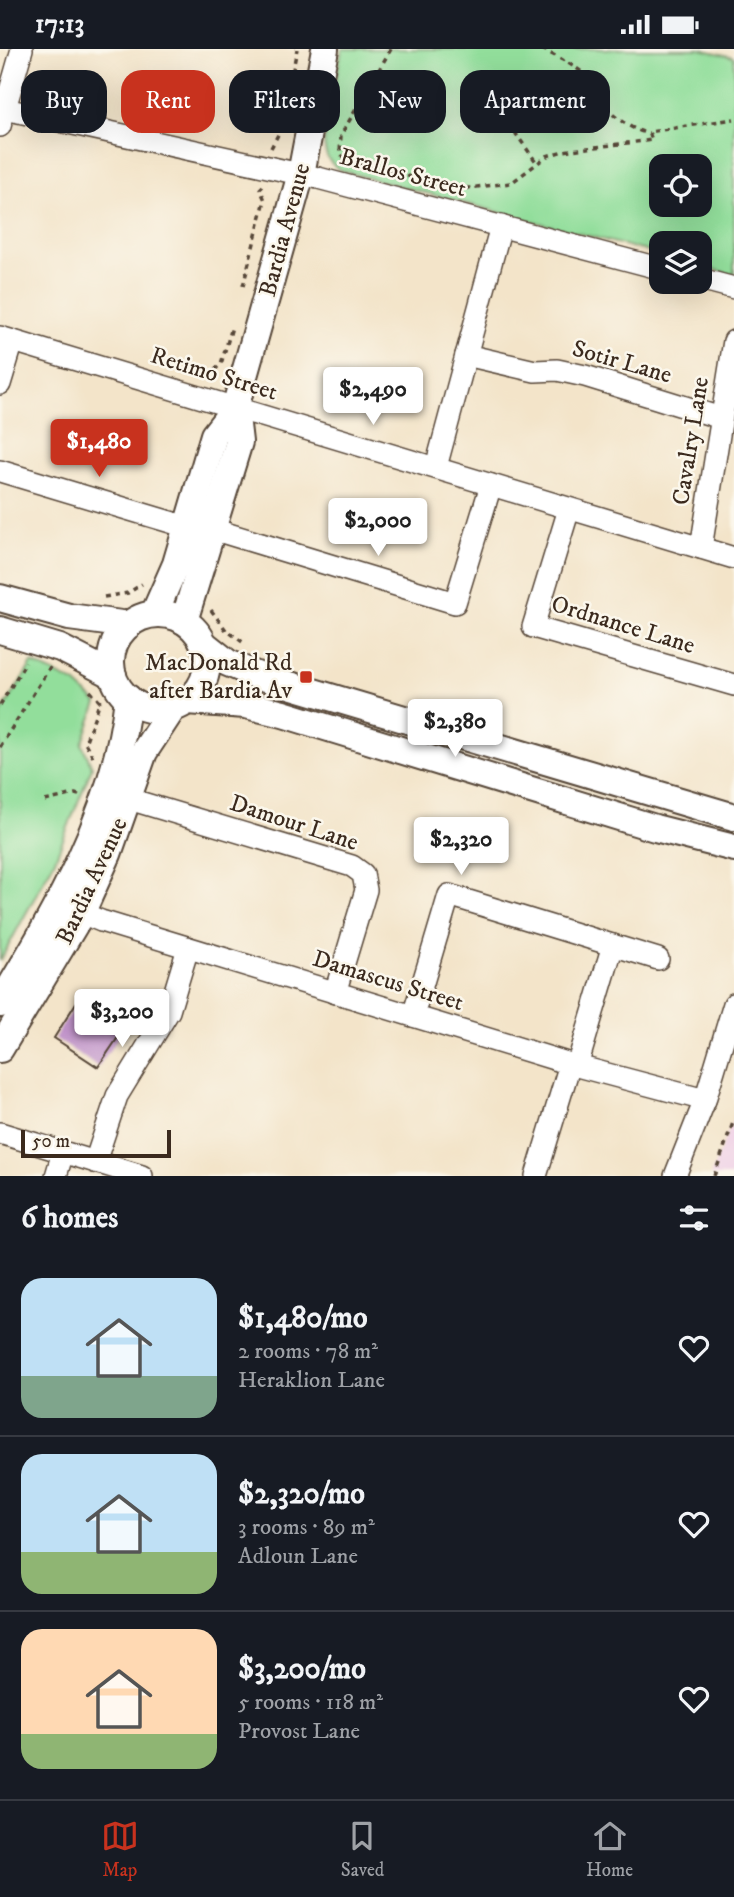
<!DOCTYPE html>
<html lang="en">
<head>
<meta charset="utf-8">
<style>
  :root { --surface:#171b24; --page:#20242c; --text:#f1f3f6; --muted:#9ea1a6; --line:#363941; --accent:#c8321e }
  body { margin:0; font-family:"IM FELL DW Pica",serif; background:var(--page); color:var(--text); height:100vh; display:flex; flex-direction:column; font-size:26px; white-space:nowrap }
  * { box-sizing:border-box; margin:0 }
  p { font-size:23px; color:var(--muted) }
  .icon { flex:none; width:38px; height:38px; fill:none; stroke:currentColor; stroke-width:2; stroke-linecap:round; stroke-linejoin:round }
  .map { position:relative; height:1127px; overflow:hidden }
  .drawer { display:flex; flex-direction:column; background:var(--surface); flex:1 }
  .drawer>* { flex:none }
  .guide { position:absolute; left:21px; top:21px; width:693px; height:63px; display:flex; gap:14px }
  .fabs { position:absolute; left:649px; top:105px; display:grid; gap:14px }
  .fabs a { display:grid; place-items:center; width:63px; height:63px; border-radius:14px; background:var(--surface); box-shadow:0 7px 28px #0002; font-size:35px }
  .scale { position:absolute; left:21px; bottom:18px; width:150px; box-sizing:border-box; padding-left:7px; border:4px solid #3b2a1e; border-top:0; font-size:19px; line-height:24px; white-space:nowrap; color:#3b2a1e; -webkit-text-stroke:5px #fbf7ec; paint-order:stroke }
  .price { position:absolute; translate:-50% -60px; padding:0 16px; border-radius:7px; background:#fff; color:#222; font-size:23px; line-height:46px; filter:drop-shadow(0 2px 4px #0008) }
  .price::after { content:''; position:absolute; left:50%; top:42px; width:21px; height:16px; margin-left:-10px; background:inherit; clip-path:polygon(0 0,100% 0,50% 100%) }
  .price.selected { background:var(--accent); color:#fff }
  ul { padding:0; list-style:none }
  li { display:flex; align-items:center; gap:21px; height:175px; padding:0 21px }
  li+li { border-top:2px solid var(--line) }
  li span { display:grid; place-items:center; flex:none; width:196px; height:140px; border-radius:21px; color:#555 }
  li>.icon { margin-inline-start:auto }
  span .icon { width:84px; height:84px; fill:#fffc; stroke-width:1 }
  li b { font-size:30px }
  h2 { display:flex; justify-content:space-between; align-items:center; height:84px; padding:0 21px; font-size:30px }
  .tag { padding:0 24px; border-radius:21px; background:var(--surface); box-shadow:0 7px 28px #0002; font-size:24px; line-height:63px }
  .tag.selected { background:var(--accent); color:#fff }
  .status { display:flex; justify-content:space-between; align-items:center; height:49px; padding:0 35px; background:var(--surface); direction:ltr }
  .status svg { height:19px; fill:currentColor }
  .menu { display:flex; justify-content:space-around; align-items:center; height:98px; border-top:2px solid var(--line); background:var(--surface); font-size:19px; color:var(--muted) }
  .menu a { display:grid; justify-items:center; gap:4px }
  .menu .selected { color:var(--accent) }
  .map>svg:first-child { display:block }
</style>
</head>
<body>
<div class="status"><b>17:13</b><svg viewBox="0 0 49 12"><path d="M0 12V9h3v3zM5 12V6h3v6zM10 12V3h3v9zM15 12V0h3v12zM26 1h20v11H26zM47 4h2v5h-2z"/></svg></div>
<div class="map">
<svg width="734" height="1127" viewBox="0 0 734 1127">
  <rect width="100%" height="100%" fill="#fbf7ec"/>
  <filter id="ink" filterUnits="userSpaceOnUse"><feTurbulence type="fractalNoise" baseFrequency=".0143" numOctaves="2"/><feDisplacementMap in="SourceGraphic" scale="14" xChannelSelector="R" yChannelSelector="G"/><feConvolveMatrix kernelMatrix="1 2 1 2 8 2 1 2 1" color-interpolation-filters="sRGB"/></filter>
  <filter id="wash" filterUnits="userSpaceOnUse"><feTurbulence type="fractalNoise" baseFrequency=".00686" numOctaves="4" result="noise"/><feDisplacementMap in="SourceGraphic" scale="28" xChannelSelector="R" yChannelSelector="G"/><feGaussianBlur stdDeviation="1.57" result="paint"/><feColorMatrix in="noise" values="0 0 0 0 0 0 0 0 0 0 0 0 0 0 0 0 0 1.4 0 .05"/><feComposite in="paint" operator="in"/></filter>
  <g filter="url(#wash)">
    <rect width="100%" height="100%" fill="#f3e4c9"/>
    <polygon fill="#efd0e6" points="734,1068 734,1127 710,1127"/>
    <g fill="#92de9b" stroke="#66845c" stroke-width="2" fill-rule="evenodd">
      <path d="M342,0H700L734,8V226L700,217V194H662L661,206L343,122C329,115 325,108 324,92ZM700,117V156H662V117Z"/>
      <polygon points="32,614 75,634 97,654 82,695 92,718 54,813 0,912 0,666"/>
    </g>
    <g id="blocks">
      <polygon fill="#c093c9" points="76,954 121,984 98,1018 54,989"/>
    </g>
  </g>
  <g filter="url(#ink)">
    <use href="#blocks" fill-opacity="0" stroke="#574638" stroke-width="2"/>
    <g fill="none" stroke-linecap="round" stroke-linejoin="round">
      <g stroke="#574638" stroke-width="24">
        <g id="minor">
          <polyline points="5,60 318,129 662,220"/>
          <polyline points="0,77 22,0"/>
          <polyline points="700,230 734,239"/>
          <polyline points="0,288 734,509"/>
          <polyline points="466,306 535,322 557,321 585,327 721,369"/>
          <polyline points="0,335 13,292"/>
          <polyline points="436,418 501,177"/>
          <polyline points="0,422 187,478"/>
          <polyline points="569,460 533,578 734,636"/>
          <polyline points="212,480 455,554 491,436"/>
          <polyline points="701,499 734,292"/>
          <polyline points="129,750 352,817 363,825 366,841 335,944"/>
          <polyline points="67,858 101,872 577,1017 705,1051"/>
          <polyline points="413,967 449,846 658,910"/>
          <polyline points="577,1017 613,896"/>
          <polyline points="0,1084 142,1127"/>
          <polyline points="95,1113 117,1047 169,962 188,899"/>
          <polyline points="56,1127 63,1103"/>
          <polyline points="536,1127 570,1015"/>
          <polyline points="675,1127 705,1051 734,955"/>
        </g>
      </g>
      <g stroke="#574638" stroke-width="30">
        <g id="tertiary">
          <polyline points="0,549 69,568 129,576"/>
          <polyline points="154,565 176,515 214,386 235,359 301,125 325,0"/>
          <circle cx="159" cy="613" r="48"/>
          <polyline points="184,572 239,393 235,359"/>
          <polyline points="0,581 60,599 113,626"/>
          <polyline points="204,595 228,614 256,626 734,768"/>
          <polyline points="187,652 246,656 283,665 655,779 734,799"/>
          <path d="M0,955C57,861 116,761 128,649"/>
          <polyline points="0,1000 81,865 108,805 144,703 173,659"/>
        </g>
      </g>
      <g stroke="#574638" stroke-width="3.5" stroke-dasharray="5 5" stroke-linecap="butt">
        <polyline points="391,0 341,86 340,104 347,112 460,140 511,134 547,107 563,102 652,91 649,83 734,70"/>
        <path d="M542,0C557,8 573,16 586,26C597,33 596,44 602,54C610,66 636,84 649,84"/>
        <polyline points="517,83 516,85 537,114"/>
        <polyline points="271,99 281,80 297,0"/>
        <polyline points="243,237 265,151 260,140 263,137"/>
        <polyline points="207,328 221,315 232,278"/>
        <polyline points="104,548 128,544 142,535"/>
        <polyline points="211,561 226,581 244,594"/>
        <polyline points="90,642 103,656"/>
        <polyline points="0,656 26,613"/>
        <polyline points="0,698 50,618"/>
        <polyline points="93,708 85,694 100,652"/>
        <polyline points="45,752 75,745 82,747"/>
        <polyline points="714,1127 734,1071"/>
      </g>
      <use href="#minor" stroke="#fff" stroke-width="21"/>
      <use href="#tertiary" stroke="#fff" stroke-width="26"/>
    </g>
  </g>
  <rect fill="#c8321e" stroke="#fbf7ec" stroke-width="2.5" x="299" y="621" width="14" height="14" rx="3.5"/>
  <g text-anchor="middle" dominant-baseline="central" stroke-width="5" stroke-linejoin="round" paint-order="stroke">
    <g font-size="24" fill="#3b2a1e" stroke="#fbf7ec">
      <text transform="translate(403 124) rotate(15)">Brallos Street</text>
      <text transform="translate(285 181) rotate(-75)">Bardia Avenue</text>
      <text transform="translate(622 313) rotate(16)">Sotir Lane</text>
      <text transform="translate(214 325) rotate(17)">Retimo Street</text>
      <text transform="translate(691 392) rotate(-81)">Cavalry Lane</text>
      <text transform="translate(623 576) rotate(17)">Ordnance Lane</text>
      <text transform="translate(294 774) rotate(18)">Damour Lane</text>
      <text transform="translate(92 832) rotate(-65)">Bardia Avenue</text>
      <text transform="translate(388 932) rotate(17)">Damascus Street</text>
    </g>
    <g font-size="24" fill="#3b2a1e" stroke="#fbf7ec" text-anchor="end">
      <text x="292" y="614">MacDonald Rd<tspan x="292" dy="28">after Bardia Av</tspan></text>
    </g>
  </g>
</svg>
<div class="fabs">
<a><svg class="icon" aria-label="locate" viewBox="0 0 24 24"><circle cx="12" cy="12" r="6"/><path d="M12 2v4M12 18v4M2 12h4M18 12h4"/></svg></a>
<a><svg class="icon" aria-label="layers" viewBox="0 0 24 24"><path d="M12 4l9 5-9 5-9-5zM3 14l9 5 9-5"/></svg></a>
</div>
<div class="scale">50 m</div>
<b class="price" style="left:373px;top:378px">$2,490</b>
<b class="price selected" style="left:99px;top:430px">$1,480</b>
<b class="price" style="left:378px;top:509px">$2,000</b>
<b class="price" style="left:455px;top:710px">$2,380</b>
<b class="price" style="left:461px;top:828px">$2,320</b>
<b class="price" style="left:122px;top:1000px">$3,200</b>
<div class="guide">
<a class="tag">Buy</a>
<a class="tag selected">Rent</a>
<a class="tag">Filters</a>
<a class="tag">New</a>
<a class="tag">Apartment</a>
</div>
</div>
<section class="drawer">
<h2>6 homes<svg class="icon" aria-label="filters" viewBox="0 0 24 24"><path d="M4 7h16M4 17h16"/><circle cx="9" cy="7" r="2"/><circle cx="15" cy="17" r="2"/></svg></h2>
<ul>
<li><span style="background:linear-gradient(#bfe0f5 70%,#7fa58c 0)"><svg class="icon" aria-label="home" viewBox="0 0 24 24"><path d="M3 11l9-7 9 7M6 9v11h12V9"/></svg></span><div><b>$1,480/mo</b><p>2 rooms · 78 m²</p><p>Heraklion Lane</p></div><svg class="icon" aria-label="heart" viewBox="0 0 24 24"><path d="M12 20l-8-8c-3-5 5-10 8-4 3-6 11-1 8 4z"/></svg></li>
<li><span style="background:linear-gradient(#bfe0f5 70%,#8fb573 0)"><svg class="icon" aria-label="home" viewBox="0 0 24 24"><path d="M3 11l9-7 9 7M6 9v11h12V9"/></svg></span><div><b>$2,320/mo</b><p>3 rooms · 89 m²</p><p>Adloun Lane</p></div><svg class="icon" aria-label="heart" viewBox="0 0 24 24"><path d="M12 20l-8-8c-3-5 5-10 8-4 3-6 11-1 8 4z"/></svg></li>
<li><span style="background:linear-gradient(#ffd9b3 75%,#8fb573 0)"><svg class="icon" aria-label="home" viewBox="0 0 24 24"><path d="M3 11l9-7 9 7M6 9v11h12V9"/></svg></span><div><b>$3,200/mo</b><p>5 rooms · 118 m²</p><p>Provost Lane</p></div><svg class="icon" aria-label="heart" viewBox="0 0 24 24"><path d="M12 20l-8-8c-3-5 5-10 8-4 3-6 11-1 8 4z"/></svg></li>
</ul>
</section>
<nav class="menu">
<a class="selected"><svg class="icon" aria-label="map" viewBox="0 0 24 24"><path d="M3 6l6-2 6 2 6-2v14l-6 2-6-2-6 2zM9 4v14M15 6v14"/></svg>Map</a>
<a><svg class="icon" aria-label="saved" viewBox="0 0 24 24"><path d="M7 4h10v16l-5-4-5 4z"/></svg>Saved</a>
<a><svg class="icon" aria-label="home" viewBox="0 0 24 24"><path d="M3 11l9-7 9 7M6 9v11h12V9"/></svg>Home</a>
</nav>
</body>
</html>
